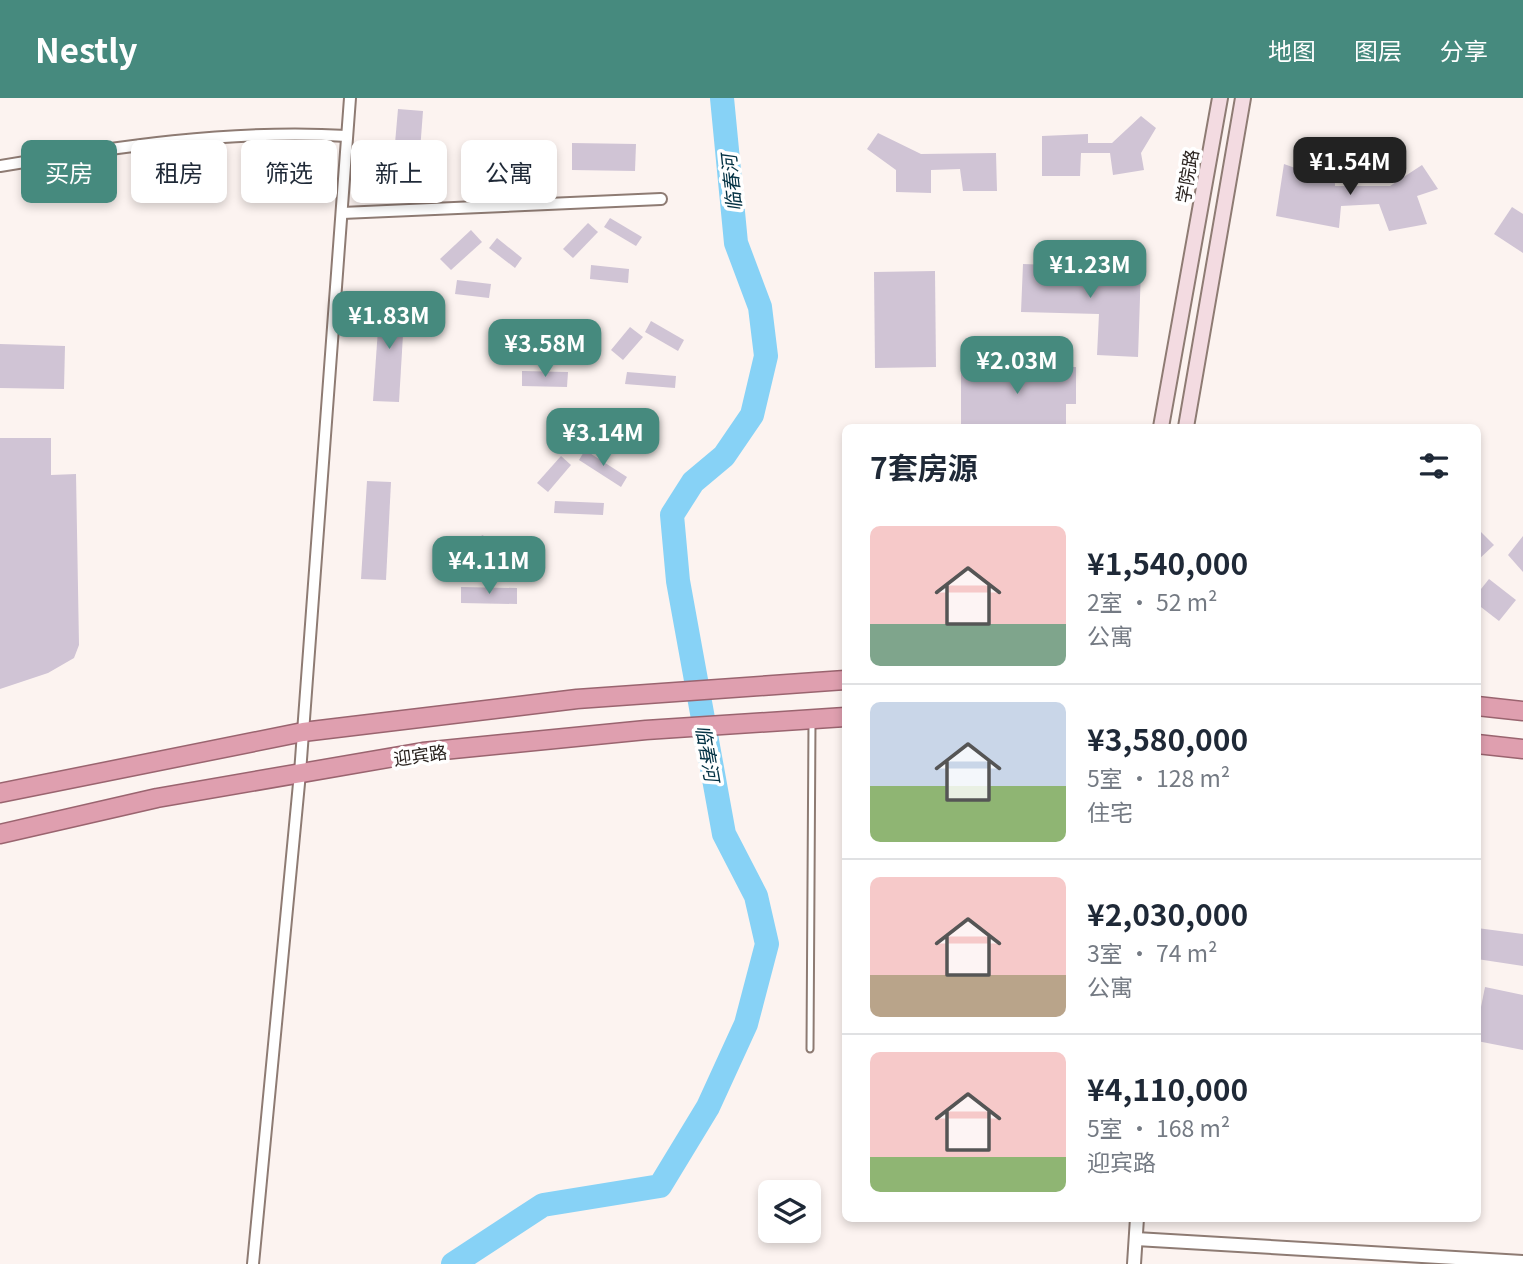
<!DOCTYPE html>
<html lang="zh">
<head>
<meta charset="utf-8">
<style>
  :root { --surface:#fff; --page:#f6f6f7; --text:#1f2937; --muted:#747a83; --line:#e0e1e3; --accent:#468a7e }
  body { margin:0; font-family:Georgia,"Noto Sans SC",serif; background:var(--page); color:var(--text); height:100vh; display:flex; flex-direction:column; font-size:26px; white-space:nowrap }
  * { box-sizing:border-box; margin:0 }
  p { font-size:23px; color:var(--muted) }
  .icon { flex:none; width:38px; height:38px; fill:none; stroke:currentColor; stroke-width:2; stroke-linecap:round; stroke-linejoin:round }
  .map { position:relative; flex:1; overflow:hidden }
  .drawer { position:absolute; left:842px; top:326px; width:639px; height:798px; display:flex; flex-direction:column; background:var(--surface); border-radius:10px; box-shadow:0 4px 10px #0003 }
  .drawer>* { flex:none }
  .guide { position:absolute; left:21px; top:42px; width:665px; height:63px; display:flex; gap:14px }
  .fabs { position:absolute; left:758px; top:1082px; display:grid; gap:14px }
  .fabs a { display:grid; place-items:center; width:63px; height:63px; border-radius:10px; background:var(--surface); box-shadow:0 4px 10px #0003; font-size:35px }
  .price { position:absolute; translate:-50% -60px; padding:0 16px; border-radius:14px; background:var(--accent); color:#fff; font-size:23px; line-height:46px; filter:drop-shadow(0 2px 4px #0008) }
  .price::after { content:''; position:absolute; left:50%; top:42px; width:21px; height:16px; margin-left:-10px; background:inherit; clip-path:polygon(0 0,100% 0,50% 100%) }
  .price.current { background:#222; color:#fff }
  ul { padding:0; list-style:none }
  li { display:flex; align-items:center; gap:21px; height:175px; padding:0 28px }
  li+li { border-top:2px solid var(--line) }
  li span { display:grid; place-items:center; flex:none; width:196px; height:140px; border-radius:10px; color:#555 }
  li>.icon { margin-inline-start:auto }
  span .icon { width:84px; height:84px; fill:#fffc; stroke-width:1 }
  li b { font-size:30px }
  h2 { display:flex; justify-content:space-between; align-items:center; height:84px; padding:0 28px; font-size:30px }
  .pill { padding:0 24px; border-radius:10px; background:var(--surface); box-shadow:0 4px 10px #0003; font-size:24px; line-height:63px }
  .pill.current { background:var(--accent); color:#fff }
  header { display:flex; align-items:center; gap:42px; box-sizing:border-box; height:98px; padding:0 35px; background:var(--accent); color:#fff }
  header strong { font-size:33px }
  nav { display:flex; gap:38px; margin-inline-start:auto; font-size:24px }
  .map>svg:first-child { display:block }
</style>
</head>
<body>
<header>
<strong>Nestly</strong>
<nav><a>地图</a><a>图层</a><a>分享</a></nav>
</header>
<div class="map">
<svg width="1523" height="1166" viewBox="0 0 1523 1166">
  <rect width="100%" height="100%" fill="#fcf3f0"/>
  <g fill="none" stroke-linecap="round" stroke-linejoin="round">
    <polyline stroke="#87d2f6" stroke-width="24" points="453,1166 543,1107 660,1088 708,1009 746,926 767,846 756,798 724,736 678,483 672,417 693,384 724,358 752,317 766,258 760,209 736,145 722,0"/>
  </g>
  <g fill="#d0c4d5">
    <polygon points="398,11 423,13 417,93 391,91"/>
    <polygon points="1141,18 1156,30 1141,55 1144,72 1113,77 1110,55 1081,55 1080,78 1042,78 1042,38 1088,36 1088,45 1112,45"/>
    <polygon points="878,35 921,56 996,55 997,93 963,93 960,71 931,72 931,95 896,94 896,72 867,51"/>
    <rect x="465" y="45" width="66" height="25"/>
    <polygon points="572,45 636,46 635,73 572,72"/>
    <polygon points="1304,62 1335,80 1335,88 1390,88 1422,67 1438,91 1417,98 1427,126 1389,133 1379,106 1341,108 1339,130 1276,118 1284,66 1298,71"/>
    <polygon points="1512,109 1523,116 1523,155 1494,136"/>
    <polygon points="610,120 642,139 636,148 604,129"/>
    <polygon points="588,125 598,134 573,160 563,151"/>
    <polygon points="471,132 482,144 451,172 440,161"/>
    <polygon points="497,140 522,160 515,170 489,150"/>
    <polygon points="1023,166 1141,170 1138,259 1097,257 1099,216 1021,214"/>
    <polygon points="591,167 629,171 628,185 590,181"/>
    <polygon points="935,173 936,269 875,270 874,174"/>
    <polygon points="457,182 491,186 489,200 455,196"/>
    <polygon points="380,202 405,203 399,304 373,303"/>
    <polygon points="651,223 684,242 678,253 645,234"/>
    <polygon points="528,224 548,242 550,237 582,254 577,263 573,263 530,240 508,263 499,255"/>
    <polygon points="630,229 643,239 623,262 611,252"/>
    <polygon points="0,246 65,248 64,291 0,290"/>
    <polygon points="961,269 1076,269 1076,306 1066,306 1066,329 961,329"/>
    <polygon points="522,273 568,274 567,289 522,288"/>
    <polygon points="627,274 676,278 675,290 625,286"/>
    <polygon points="0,340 51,340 51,377 76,376 79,547 74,560 48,575 0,591"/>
    <polygon points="585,352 627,379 621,389 579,362"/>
    <polygon points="561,358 571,367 548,394 537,385"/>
    <polygon points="367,383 391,384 386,482 361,481"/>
    <polygon points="555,403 604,405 603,417 554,415"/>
    <polygon points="1477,430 1494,447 1477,463"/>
    <polygon points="482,437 522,457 516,467 477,447"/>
    <polygon points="1523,438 1523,474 1508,457"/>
    <polygon points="460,444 472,451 455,478 443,471"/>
    <polygon points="1489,481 1516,502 1499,523 1477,506 1477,496"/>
    <polygon points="461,489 517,490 517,506 461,505"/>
    <polygon points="1477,830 1523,836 1523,868 1477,861"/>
    <polygon points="1485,889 1523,897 1523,952 1477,943 1477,929"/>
  </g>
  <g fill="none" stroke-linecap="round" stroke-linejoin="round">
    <g stroke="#8e7b73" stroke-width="9">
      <polyline id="service" points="810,951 812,624"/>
    </g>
    <g stroke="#8e7b73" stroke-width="14">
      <g id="minor">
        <path d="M0,68C116,49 230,31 347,38"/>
        <polyline points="342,115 661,101"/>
        <polyline points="253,1166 300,675 350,0"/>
      </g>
    </g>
    <g stroke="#8e7b73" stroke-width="16">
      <g id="tertiary">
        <polyline points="1136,1141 1523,1164"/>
        <polyline points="1134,1166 1137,1120"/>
      </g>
    </g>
    <g stroke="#8e7b73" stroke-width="18">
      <g id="secondary">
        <polyline points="1161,329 1220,0"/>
        <polyline points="1186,329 1243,0"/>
      </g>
    </g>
    <g stroke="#9a646f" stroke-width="21">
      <g id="trunk">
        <polyline points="1477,608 1523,613"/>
        <polyline points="1477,646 1523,651"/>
        <polyline points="0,695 303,634 577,601 845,582"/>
        <polyline points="0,736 157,700 423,654 646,632 845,619"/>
      </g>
    </g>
    <use href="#service" stroke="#fff" stroke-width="5"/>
    <use href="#minor" stroke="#fff" stroke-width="10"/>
    <use href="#tertiary" stroke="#fff" stroke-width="12"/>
    <use href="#secondary" stroke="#f3dbe1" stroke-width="14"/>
    <use href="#trunk" stroke="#df9faf" stroke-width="18"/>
  </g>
  <g text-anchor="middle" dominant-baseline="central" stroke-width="7" stroke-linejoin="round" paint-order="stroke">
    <g font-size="18" fill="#29221e" stroke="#fff">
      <text transform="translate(1186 78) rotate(-80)">学院路</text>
      <text transform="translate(420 656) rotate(-8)">迎宾路</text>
    </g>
    <g font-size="19" font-style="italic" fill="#023143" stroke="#fff">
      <text transform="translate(730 85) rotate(-96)">临春河</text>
      <text transform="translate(709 655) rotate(80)">临春河</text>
    </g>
  </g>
</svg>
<div class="fabs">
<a><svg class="icon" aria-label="layers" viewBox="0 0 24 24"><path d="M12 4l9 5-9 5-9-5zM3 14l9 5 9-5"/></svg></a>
</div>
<b class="price current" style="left:1350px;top:99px">¥1.54M</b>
<b class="price" style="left:1090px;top:202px">¥1.23M</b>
<b class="price" style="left:389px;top:253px">¥1.83M</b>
<b class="price" style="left:545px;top:281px">¥3.58M</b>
<b class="price" style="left:1017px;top:298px">¥2.03M</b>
<b class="price" style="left:603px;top:370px">¥3.14M</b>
<b class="price" style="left:489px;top:498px">¥4.11M</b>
<div class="guide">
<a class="pill current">买房</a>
<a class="pill">租房</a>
<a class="pill">筛选</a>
<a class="pill">新上</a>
<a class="pill">公寓</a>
</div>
<section class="drawer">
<h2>7套房源<svg class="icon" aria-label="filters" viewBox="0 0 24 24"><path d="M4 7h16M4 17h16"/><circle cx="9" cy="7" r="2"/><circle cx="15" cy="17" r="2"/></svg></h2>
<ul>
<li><span style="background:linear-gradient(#f6c9c9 70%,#7fa58c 0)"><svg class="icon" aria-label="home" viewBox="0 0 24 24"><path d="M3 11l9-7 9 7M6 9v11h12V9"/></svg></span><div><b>¥1,540,000</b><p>2室 · 52 m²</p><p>公寓</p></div></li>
<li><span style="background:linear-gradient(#c9d6e8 60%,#8fb573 0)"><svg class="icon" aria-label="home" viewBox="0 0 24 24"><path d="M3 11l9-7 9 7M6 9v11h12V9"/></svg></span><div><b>¥3,580,000</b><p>5室 · 128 m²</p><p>住宅</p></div></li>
<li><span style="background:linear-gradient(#f6c9c9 70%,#b9a48a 0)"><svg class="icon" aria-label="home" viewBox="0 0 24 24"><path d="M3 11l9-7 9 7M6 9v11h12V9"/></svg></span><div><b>¥2,030,000</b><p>3室 · 74 m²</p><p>公寓</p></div></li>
<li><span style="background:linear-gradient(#f6c9c9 75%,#8fb573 0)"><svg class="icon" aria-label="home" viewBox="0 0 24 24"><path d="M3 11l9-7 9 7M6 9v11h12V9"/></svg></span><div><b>¥4,110,000</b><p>5室 · 168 m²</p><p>迎宾路</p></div></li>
</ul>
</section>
</div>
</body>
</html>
